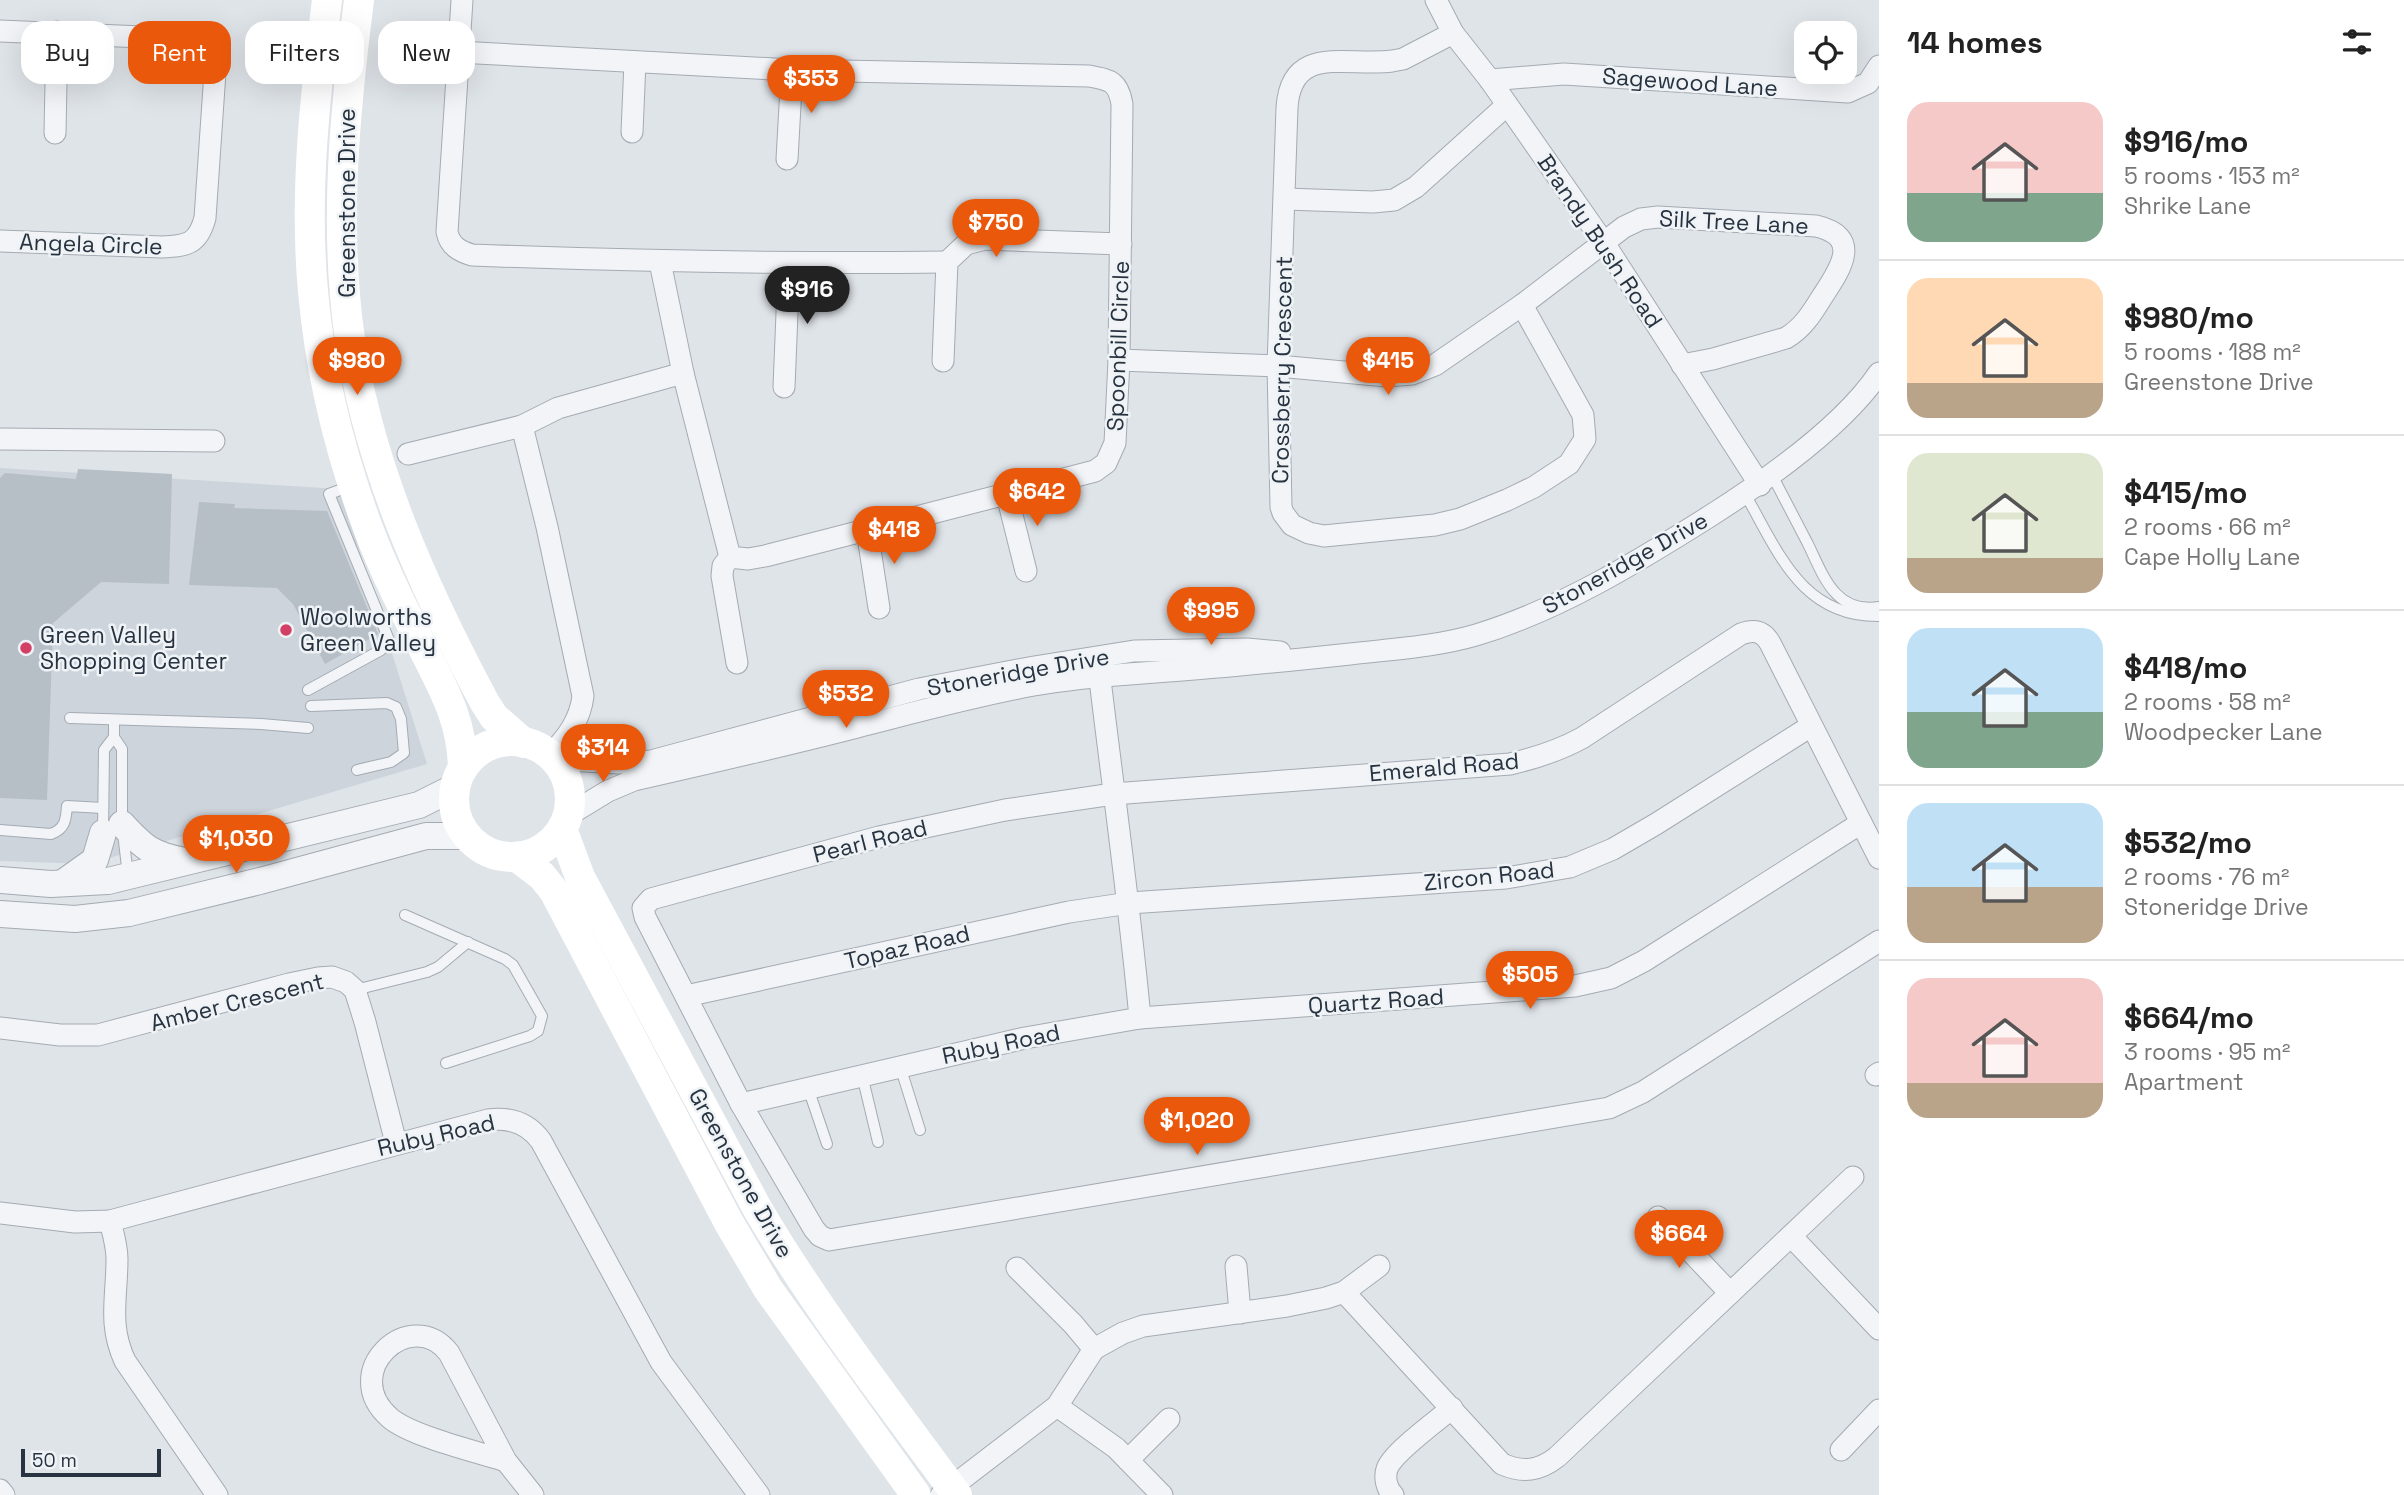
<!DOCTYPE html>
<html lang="en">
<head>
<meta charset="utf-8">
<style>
  :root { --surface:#fff; --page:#f2f2f2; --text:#222; --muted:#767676; --line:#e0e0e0; --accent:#ea580c }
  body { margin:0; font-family:"Space Grotesk",sans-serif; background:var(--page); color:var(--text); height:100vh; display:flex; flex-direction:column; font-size:26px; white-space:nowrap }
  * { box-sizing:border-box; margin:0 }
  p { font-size:23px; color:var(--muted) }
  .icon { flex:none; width:38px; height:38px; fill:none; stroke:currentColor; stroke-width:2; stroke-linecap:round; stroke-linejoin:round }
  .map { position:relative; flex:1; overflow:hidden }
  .sheet { display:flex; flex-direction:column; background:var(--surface); width:525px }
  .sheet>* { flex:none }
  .top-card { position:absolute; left:21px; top:21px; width:665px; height:63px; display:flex; gap:14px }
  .controls { position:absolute; left:1794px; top:21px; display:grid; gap:14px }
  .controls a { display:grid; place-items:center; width:63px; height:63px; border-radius:14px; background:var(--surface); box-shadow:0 7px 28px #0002; font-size:35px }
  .scale { position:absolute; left:21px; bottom:18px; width:140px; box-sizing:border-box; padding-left:7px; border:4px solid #283341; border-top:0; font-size:19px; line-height:24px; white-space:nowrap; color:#283341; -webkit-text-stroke:5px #eff3f6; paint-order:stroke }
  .price { position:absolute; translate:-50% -60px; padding:0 16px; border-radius:24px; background:var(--accent); color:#fff; font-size:23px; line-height:46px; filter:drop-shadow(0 2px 4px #0008) }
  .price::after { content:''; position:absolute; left:50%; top:42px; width:21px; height:16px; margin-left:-10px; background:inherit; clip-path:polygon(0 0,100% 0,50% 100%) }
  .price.current { background:#222; color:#fff }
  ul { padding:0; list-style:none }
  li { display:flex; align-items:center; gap:21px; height:175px; padding:0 28px }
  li+li { border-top:2px solid var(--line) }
  li span { display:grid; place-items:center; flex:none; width:196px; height:140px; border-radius:21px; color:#555 }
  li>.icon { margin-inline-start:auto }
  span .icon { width:84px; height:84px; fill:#fffc; stroke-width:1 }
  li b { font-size:30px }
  h2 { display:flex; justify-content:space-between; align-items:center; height:84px; padding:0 28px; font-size:30px }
  .tag { padding:0 24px; border-radius:21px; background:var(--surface); box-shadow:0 7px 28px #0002; font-size:24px; line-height:63px }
  .tag.current { background:var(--accent); color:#fff }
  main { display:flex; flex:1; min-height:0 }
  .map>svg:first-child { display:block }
</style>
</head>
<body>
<main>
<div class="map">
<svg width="1879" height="1495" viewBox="0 0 1879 1495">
  <rect width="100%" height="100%" fill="#dfe4e9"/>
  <polygon fill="#cdd4db" points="0,468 340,489 427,764 89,864 0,861"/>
  <g fill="#b6bec6">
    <polygon points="78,469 172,474 169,584 101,582 53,623 47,800 0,798 0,478 5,473 76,479"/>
    <polygon points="199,502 235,504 234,508 327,511 378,634 325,664 293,604 277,588 189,585"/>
  </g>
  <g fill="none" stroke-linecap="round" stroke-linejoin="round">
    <g stroke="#a4abb3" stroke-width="12">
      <g id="service">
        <path d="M1772,475C1784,498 1796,521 1808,544C1823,575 1835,614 1879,607"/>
        <path d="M1745,494C1778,551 1801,617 1879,616"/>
        <polyline points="308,690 381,650 389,640 329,494 351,486"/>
        <polyline points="311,706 387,703 396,707 401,719 404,753 391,762 357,770"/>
        <polyline points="70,718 261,724 308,728"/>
        <polyline points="114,737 122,749 122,824 128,876"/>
        <path d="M0,830L51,834C65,829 66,820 67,806L103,808"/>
        <polyline points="103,832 104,750 114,737 114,720"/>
        <polyline points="405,915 505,959 513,965 542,1016 538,1031 530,1036 446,1063"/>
        <polyline points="355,990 427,972 438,967 468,942"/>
        <polyline points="900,1066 920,1130"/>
        <polyline points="862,1075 878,1142"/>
        <polyline points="808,1088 827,1144"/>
      </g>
    </g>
    <g stroke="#a4abb3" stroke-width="23">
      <g id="minor">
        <path d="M462,0L447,232C450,246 459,251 472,255C630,261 788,264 947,262"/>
        <polyline points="1436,0 1453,33 1490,80 1604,243 1760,485"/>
        <path d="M0,31L190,39C208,45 214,53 215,72L205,218C198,244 187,246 162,247L0,241"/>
        <path d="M1453,33L1403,59L1392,61C1347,67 1291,43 1287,108L1278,366L1281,507L1283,513L1292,525L1309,533L1324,536L1435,525L1460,519L1507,500L1534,487L1569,464L1585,439L1583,415L1522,305"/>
        <path d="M458,52L792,70L1089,76C1110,80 1118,81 1122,104L1119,360L1115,443L1106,463L1095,471L765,556L748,559L730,557L683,373L660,262"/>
        <polyline points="1490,80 1564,74 1848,92 1868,83 1879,66"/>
        <polyline points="632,132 635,62"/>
        <polyline points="55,133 57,32"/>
        <polyline points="787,159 792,70"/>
        <polyline points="1285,199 1373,202 1394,200 1416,187 1507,105"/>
        <path d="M1119,360L1278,366L1387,376L1412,374L1435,365L1522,305L1624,227L1641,219L1658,217L1816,226C1864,237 1839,271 1822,297C1812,313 1803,328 1786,338L1713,359L1682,365"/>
        <polyline points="943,361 947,262 966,244 985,239 1121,244"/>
        <polyline points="784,387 789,264"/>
        <path d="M522,426L547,527L583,696C580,721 567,739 549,755"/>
        <polyline points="0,439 214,441"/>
        <polyline points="408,454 522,426 558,408 683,373"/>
        <polyline points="1007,495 1026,571"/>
        <polyline points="867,530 879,608"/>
        <polyline points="730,557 723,566 722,576 737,663"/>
        <path d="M1098,663C1112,781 1129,899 1140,1018"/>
        <polyline points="553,759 618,763 651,761 919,689 1034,667 1134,651 1247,649 1280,652"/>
        <path d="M567,816L608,791L634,780C709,763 783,746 857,727C916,712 974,696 1034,685C1083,676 1133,674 1182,670C1238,666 1294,660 1350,654C1392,649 1435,647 1476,635C1559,610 1637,562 1710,516C1765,481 1842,428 1879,373"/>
        <path d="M1879,858L1770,643C1763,631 1754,629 1741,634L1582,738C1558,751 1536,758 1510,764L1113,794L1005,810L879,837L651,899L643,908L645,917L741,1104L814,1229L820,1236L829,1240L1609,1108L1643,1092L1879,941"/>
        <polyline points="686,996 1069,912 1129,903 1506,878 1570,867 1613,849 1656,824 1811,726"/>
        <polyline points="0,1028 60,1035 98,1035 289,984 318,978 332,977 346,982 355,990 365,1022 396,1143"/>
        <polyline points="1876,1075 1879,1073"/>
        <polyline points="741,1104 1025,1038 1140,1018 1575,986 1611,978 1644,961 1861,823"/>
        <path d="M0,1213L75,1222L110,1221L488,1120C510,1117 528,1123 541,1141L661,1362L759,1495"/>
        <polyline points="1658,1217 1730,1293"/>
        <path d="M110,1221C113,1233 117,1246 117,1259C117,1297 108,1325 125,1361L217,1495"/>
        <polyline points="1791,1236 1879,1329"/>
        <polyline points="1236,1266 1240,1313"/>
        <polyline points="1017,1268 1073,1324 1094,1349 1123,1333 1143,1326 1287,1306 1326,1298 1344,1292 1379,1266"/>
        <path d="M1344,1292L1502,1464C1523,1473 1539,1471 1557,1457L1853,1177"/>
        <polyline points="1057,1406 1116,1448 1162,1495"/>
        <polyline points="1841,1450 1879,1410"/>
        <polyline points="1128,1460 1169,1419"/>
        <path d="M506,1461C477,1452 411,1436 390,1418C337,1372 411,1304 449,1353L506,1461L533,1495"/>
        <polyline points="0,1490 4,1495"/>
        <polyline points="941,1495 1057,1406 1094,1349"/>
        <path d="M1393,1495C1387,1489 1384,1478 1387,1469C1392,1453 1437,1421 1452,1408"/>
      </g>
    </g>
    <g stroke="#a4abb3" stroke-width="28">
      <g id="tertiary">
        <path d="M122,824C144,848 152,855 185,861"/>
        <polyline points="0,880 51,884 108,881 419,805 455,787"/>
        <polyline points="64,882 95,860 103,833"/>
        <polyline points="0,914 75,919 129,913 260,881 426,836 467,836"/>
      </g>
    </g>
    <use href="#service" stroke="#f2f4f7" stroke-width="10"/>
    <use href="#minor" stroke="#f2f4f7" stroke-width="21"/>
    <use href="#tertiary" stroke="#f2f4f7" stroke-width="26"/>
    <g stroke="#fff" stroke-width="30">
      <path d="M327,0C315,96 304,194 313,291C320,371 340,453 368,528C383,568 402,606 421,644C442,687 462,718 463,768"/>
      <path d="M359,0C345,110 334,221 349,332C367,463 423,587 485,703L494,717L524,743"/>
      <circle cx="512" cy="799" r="58"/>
      <path d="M562,829L580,877L757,1208C816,1308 888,1401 957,1495"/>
      <polyline points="517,857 542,876 554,891 729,1223 768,1289 916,1495"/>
    </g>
  </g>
  <g fill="#d24066" stroke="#eff3f6" stroke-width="2.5">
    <circle cx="286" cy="630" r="7"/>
    <circle cx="26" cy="648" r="7"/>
  </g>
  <g text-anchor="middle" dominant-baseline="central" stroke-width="5" stroke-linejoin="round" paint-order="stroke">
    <g font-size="23" fill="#283341" stroke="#eff3f6">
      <text transform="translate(1690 82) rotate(4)">Sagewood Lane</text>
      <text transform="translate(347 203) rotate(-90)">Greenstone Drive</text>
      <text transform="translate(1734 222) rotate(3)">Silk Tree Lane</text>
      <text transform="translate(1600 241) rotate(56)">Brandy Bush Road</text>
      <text transform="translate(91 244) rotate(2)">Angela Circle</text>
      <text transform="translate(1118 346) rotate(-88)">Spoonbill Circle</text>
      <text transform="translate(1282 370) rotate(-89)">Crossberry Crescent</text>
      <text transform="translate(1625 563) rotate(-29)">Stoneridge Drive</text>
      <text transform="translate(1018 672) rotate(-10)">Stoneridge Drive</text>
      <text transform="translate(1444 767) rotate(-5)">Emerald Road</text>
      <text transform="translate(870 841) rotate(-14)">Pearl Road</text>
      <text transform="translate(1489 876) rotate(-6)">Zircon Road</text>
      <text transform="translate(907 947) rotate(-13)">Topaz Road</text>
      <text transform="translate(1376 1001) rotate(-4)">Quartz Road</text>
      <text transform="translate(237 1002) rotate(-14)">Amber Crescent</text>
      <text transform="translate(1001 1044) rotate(-12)">Ruby Road</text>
      <text transform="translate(436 1135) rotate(-13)">Ruby Road</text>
      <text transform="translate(741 1173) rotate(61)">Greenstone Drive</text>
    </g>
    <g font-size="23" fill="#283341" stroke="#eff3f6" text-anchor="start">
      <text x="300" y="617">Woolworths<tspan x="300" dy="26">Green Valley</tspan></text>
      <text x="40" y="635">Green Valley<tspan x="40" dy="26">Shopping Center</tspan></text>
    </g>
  </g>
</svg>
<div class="controls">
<a><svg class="icon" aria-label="locate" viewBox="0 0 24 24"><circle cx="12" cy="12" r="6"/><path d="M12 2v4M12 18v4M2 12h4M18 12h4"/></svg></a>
</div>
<div class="scale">50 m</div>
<b class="price" style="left:811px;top:115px">$353</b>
<b class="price" style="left:996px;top:259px">$750</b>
<b class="price current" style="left:807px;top:326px">$916</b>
<b class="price" style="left:357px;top:397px">$980</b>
<b class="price" style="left:1388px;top:397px">$415</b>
<b class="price" style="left:1037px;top:528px">$642</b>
<b class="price" style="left:894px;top:566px">$418</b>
<b class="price" style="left:1211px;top:647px">$995</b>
<b class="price" style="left:846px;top:730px">$532</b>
<b class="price" style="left:603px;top:784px">$314</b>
<b class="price" style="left:236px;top:875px">$1,030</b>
<b class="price" style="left:1530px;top:1011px">$505</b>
<b class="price" style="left:1197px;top:1157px">$1,020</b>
<b class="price" style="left:1679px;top:1270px">$664</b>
<div class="top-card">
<a class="tag">Buy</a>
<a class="tag current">Rent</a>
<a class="tag">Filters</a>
<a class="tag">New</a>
</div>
</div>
<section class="sheet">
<h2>14 homes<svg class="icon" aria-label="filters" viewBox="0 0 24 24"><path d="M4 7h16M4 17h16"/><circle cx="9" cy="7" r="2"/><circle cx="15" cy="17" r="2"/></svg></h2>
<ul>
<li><span style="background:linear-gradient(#f6c9c9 65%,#7fa58c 0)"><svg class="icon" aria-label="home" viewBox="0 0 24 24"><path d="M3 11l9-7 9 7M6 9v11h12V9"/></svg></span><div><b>$916/mo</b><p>5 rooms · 153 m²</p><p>Shrike Lane</p></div></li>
<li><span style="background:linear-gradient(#ffd9b3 75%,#b9a48a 0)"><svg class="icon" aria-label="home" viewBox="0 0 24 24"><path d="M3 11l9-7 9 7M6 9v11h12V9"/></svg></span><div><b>$980/mo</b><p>5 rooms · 188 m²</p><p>Greenstone Drive</p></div></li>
<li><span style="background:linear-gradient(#dfe7d0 75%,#b9a48a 0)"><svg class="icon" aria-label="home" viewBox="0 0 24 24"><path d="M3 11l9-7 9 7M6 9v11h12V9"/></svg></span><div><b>$415/mo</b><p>2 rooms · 66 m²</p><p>Cape Holly Lane</p></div></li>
<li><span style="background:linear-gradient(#bfe0f5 60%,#7fa58c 0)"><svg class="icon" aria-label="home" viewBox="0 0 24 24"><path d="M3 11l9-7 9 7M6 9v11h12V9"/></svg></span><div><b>$418/mo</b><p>2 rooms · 58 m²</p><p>Woodpecker Lane</p></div></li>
<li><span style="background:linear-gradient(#bfe0f5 60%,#b9a48a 0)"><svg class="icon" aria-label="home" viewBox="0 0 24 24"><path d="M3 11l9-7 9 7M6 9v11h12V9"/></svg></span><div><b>$532/mo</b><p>2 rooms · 76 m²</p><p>Stoneridge Drive</p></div></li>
<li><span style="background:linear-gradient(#f6c9c9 75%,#b9a48a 0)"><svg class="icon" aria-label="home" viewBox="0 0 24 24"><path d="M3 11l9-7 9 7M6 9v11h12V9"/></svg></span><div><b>$664/mo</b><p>3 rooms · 95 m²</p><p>Apartment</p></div></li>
</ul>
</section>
</main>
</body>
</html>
